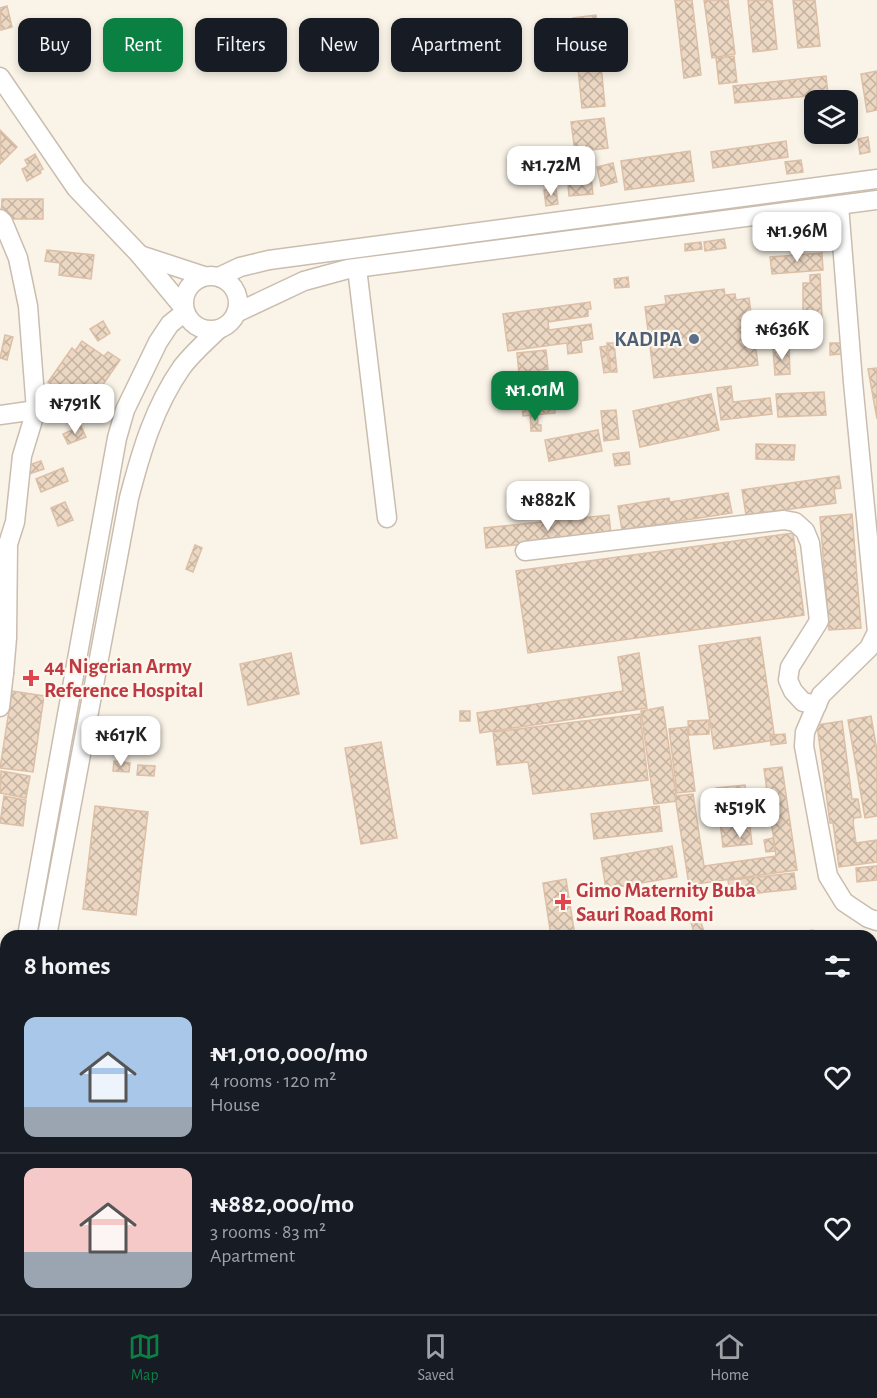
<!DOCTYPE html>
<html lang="en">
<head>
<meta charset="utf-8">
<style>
  :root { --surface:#171b24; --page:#20242c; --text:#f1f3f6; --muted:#9ea1a6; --line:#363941; --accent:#0b8043 }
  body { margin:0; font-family:"Alegreya Sans",sans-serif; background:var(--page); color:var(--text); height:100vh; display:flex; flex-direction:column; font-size:22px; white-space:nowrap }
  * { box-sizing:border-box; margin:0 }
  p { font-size:20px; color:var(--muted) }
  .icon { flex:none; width:33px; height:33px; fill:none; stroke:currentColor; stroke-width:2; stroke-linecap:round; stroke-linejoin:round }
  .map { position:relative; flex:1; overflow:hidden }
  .side { position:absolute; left:0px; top:930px; width:878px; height:384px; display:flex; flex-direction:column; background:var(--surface); border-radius:18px 18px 0 0; box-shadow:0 3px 9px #0003 }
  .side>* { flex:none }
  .hud { position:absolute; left:18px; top:18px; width:842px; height:54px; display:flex; gap:12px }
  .controls { position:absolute; left:804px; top:90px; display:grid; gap:12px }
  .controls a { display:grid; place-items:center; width:54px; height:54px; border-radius:12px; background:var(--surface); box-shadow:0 3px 9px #0003; font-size:30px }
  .price { position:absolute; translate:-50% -51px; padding:0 14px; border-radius:12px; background:#fff; color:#222; font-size:20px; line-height:39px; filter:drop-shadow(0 2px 3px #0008) }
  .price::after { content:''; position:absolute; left:50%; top:36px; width:18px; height:14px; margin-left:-9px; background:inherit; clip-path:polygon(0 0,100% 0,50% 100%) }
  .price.active { background:var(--accent); color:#fff }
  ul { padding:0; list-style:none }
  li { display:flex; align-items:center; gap:18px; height:150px; padding:0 24px }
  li+li { border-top:2px solid var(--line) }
  li span { display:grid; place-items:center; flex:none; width:168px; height:120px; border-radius:12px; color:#555 }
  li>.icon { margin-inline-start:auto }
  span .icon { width:72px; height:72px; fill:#fffc; stroke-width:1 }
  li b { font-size:26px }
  h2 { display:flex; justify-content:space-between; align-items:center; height:72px; padding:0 24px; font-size:26px }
  .tag { padding:0 21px; border-radius:12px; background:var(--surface); box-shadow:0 3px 9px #0003; font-size:21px; line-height:54px }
  .tag.active { background:var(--accent); color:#fff }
  .tab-bar { display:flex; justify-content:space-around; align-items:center; height:84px; border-top:2px solid var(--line); background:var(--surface); font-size:16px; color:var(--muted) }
  .tab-bar a { display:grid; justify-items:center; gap:3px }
  .tab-bar .active { color:var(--accent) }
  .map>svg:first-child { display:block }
</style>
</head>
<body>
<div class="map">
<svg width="877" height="1314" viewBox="0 0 877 1314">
  <defs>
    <pattern id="building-cross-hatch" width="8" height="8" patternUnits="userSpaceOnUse" patternTransform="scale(1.5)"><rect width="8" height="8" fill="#ecd7c3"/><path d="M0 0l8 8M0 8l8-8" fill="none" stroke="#c4b2a1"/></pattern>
  </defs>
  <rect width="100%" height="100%" fill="#faf4e8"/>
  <g fill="url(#building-cross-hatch)" stroke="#dcbfa6" stroke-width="1.5">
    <polygon points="675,0 692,0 701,75 684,78"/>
    <polygon points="704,0 728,0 735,54 712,58"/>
    <polygon points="748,0 772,0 777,49 753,52"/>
    <polygon points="793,0 815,0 820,46 798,48"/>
    <polygon points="7,6 12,27 1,30 0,8"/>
    <polygon points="596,15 605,106 582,108 573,18"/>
    <polygon points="734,56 737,82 719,84 716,58"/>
    <polygon points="877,71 877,110 867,112 861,74"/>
    <polygon points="826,76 828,94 735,103 733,86"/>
    <polygon points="604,118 608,148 575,152 571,122"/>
    <polygon points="0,130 17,147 0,164"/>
    <polygon points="868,137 870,152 860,154 858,139"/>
    <polygon points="786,141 788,157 713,168 711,152"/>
    <polygon points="690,151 694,181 625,190 621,161"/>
    <polygon points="35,154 43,169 40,171 41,173 27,181 22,169 28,166 25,160"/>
    <polygon points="801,160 803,172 787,174 785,162"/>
    <polygon points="613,163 617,182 601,186 597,167"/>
    <polygon points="590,168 593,194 569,196 567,170"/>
    <polygon points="556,189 558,204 546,206 544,190"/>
    <polygon points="2,199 43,199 43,219 1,219"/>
    <polygon points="724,239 726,248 705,251 704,242"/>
    <polygon points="701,242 702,249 685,251 685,244"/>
    <polygon points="47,250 94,255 91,279 59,275 60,263 45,261"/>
    <polygon points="822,253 823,270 772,274 770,257"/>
    <polygon points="820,274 822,317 803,318 803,283 810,283 810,275"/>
    <polygon points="628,277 629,287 615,288 614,279"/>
    <polygon points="724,289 725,295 735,294 736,300 749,298 758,365 654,378 645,307 666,304 665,296"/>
    <polygon points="590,302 591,309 588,309 588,316 548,322 549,330 591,324 593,339 581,341 582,352 568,354 567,343 508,351 503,314"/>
    <polygon points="781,319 783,331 768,334 765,322"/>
    <polygon points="103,321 110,333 98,341 90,329"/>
    <polygon points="5,335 13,337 7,360 0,358"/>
    <polygon points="82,341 104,356 108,352 120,360 80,418 45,393 51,384 48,382 72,348 75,351"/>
    <polygon points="607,343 614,343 617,372 611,372"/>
    <polygon points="830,343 841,343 842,354 830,355"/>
    <polygon points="606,346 610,372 604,373 600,347"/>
    <polygon points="789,348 790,374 775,375 773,349"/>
    <polygon points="546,350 548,369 539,370 541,388 552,387 555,413 523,416 517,353"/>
    <polygon points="877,368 877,419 868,369"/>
    <polygon points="731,386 733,402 770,398 772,414 721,420 717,388"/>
    <polygon points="824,392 826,415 778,417 776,394"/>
    <polygon points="711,394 719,430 640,447 633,411"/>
    <polygon points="616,410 619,439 604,441 601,411"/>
    <polygon points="530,412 537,412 538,425 541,425 541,431 531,431"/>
    <polygon points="81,426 86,437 68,444 63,434"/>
    <polygon points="598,430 602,451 549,461 545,440"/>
    <polygon points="756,444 795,445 794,460 756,459"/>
    <polygon points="629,452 630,464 615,466 613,454"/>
    <polygon points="41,461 44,469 29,474 26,466"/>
    <polygon points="63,468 68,481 41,492 36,479"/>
    <polygon points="839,476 841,488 834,489 836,503 746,515 742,490"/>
    <polygon points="728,493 732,513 622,530 618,506 669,498 670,502"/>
    <polygon points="65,502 73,520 58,526 51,508"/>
    <polygon points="852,514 861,628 829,630 820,517"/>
    <polygon points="609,515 611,535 486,548 484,528"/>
    <polygon points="793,533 804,615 528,653 516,571"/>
    <polygon points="195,545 202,548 193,572 186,569"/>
    <polygon points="760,637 775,740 714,749 699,646"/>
    <polygon points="291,653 299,694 248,705 240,664"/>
    <polygon points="639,653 647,708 480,733 477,713 623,691 618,657"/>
    <polygon points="12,691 44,696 33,772 0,768"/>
    <polygon points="663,707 677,801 654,804 641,711"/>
    <rect x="460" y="711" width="10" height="10"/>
    <polygon points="640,714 648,780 533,794 528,762 497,765 493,732"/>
    <polygon points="871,716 877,751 877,816 865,818 848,720"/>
    <polygon points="709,720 709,734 689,735 688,721"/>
    <polygon points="842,721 852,799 858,799 861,817 854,818 853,822 856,843 877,840 877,862 839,867 833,823 830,823 817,725"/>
    <polygon points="687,727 695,791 677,793 669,729"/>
    <polygon points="785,734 786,743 771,745 770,735"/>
    <polygon points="381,742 397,838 361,844 345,748"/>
    <polygon points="114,761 130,763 129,772 113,771"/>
    <polygon points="138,765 155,766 154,776 137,775"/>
    <polygon points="782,767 797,870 689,885 675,796 693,794 704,866 776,856 764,769"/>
    <polygon points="1,771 30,776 26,798 0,793"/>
    <polygon points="745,785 752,844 723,847 716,788"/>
    <polygon points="4,796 26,800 23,826 0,823"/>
    <polygon points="95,806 148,812 136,915 83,909"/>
    <polygon points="659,806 662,831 594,839 591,814"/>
    <polygon points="773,838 775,851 766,852 764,840"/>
    <polygon points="672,846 677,877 606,889 601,858"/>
    <polygon points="877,866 877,880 857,882 856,868"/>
    <polygon points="794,873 796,889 730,896 728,880"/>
    <polygon points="566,879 575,936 551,936 543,883"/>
    <polygon points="700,919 705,935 695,936 691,922"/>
    <polygon points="813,930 814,936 774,936"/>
    <polygon points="872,974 877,974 877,1054 872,1055 872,1031 873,1031 872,1025"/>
    <polygon points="872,1070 877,1070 877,1145 872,1104"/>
    <polygon points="877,1235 877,1280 872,1269 872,1237"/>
    <polygon points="595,1308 621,1308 624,1314 598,1314"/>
    <polygon points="812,1308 849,1308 849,1309 838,1314 802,1314"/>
  </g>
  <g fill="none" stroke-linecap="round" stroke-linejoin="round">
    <g stroke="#cabdaf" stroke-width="21">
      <g id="minor">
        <polyline points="0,77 76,188 139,254 183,307"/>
        <polyline points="839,205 853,382 877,632 869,648 821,695 805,732 804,746 828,876 844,902 868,918 877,921"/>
        <polyline points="0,219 3,222 18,258 28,306 36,410 22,456 15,522 8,544 7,638 4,673"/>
        <polyline points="140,255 204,276"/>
        <polyline points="357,268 387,518"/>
        <circle cx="211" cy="303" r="27"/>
        <polyline points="219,277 240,267 269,260 877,179"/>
        <polyline points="236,313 304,281 348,269 877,200"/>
        <polyline points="0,415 36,410"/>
        <polyline points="525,551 784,520 795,522 805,531 810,543 819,621 790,667 788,680 793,691 803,702 817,705"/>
        <polyline points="0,673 4,673 0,707"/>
        <polyline points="27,936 117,438 125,410 158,342 170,324 185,312"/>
        <path d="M47,936L129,498C141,452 154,407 182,367C192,354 205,342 218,330"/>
        <polyline points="0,1054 6,1032"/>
        <polyline points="0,1153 6,1158"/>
        <polyline points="872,1202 877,1199"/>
        <polyline points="0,1221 6,1216"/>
        <polyline points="186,1308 191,1314"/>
        <polyline points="203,1308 208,1314"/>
      </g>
    </g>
    <use href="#minor" stroke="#fff" stroke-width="18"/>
  </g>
  <circle fill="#5c6f8a" stroke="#fdf8ee" stroke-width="2" cx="694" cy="339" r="6"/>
  <g fill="#e0444e" stroke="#fdf8ee" stroke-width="2">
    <path d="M28 669h6v6h6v6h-6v6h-6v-6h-6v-6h6z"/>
    <path d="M560 893h6v6h6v6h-6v6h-6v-6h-6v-6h6z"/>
  </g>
  <g text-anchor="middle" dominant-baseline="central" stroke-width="4.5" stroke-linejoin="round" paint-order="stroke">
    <g font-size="21" font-weight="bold" fill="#4e5e75" stroke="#fdf8ee" text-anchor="end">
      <text x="682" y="339">KADIPA</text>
    </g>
    <g font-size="21" font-weight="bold" fill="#be3a42" stroke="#fdf8ee" text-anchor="start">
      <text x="44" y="666">44 Nigerian Army<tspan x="44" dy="24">Reference Hospital</tspan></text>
      <text x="576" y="890">Gimo Maternity Buba<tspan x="576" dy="24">Sauri Road Romi</tspan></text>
    </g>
  </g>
</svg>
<div class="controls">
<a><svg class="icon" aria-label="layers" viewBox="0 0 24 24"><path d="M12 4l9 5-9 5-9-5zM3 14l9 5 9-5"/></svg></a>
</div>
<b class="price" style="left:551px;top:197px">₦1.72M</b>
<b class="price" style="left:797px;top:263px">₦1.96M</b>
<b class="price" style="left:782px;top:361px">₦636K</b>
<b class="price active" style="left:535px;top:422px">₦1.01M</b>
<b class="price" style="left:75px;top:435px">₦791K</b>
<b class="price" style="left:548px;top:532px">₦882K</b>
<b class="price" style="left:121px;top:767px">₦617K</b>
<b class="price" style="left:740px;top:839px">₦519K</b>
<div class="hud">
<a class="tag">Buy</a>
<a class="tag active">Rent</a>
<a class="tag">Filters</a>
<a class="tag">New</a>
<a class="tag">Apartment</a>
<a class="tag">House</a>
</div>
<section class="side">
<h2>8 homes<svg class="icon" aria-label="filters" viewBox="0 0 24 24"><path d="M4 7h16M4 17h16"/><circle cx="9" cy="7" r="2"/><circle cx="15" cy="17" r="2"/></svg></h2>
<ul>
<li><span style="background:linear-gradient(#a9c7e8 75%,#9aa5b1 0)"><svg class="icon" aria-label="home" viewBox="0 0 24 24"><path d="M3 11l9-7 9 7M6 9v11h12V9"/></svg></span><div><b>₦1,010,000/mo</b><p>4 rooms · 120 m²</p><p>House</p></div><svg class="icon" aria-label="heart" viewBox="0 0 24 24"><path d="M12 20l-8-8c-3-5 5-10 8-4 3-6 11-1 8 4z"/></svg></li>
<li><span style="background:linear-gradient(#f6c9c9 70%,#9aa5b1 0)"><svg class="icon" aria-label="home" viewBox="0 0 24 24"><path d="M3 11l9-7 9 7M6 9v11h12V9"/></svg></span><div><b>₦882,000/mo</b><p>3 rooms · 83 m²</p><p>Apartment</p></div><svg class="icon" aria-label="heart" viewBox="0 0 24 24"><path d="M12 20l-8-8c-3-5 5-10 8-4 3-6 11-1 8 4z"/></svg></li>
</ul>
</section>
</div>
<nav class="tab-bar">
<a class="active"><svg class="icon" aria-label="map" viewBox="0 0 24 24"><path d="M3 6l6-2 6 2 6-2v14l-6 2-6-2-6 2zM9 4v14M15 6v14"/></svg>Map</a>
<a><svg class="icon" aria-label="saved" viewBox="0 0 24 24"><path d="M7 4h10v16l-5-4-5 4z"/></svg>Saved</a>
<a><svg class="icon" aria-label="home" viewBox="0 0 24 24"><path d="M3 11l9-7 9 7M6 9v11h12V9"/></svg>Home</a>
</nav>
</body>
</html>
